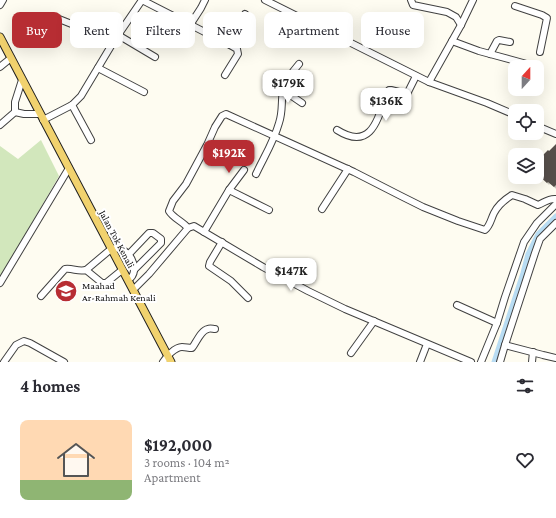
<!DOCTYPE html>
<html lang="en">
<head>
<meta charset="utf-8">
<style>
  :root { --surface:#fff; --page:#f7f7f7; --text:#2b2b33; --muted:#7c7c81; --accent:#b72d33 }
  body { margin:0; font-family:"Crimson Pro",serif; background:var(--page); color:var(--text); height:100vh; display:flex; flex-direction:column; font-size:15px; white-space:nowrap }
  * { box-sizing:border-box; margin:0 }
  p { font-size:13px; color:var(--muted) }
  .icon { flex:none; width:22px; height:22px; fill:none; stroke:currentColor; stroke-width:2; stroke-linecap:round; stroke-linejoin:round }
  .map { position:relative; height:362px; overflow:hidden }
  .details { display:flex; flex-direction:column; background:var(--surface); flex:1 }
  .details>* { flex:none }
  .guide { position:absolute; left:12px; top:12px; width:532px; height:36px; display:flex; gap:8px }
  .needle { width:26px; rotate:21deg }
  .tools { position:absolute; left:508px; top:60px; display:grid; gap:8px }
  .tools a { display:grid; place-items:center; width:36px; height:36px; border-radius:8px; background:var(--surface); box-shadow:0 4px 16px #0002; font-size:20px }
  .price { position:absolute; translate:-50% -34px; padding:0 9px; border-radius:8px; background:#fff; color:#222; font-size:13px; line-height:26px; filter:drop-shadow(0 1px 2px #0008) }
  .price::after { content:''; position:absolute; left:50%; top:24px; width:12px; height:9px; margin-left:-6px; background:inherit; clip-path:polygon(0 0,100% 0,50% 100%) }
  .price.active { background:var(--accent); color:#fff }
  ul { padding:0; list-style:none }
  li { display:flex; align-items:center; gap:12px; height:100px; padding:0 20px }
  li span { display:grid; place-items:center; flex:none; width:112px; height:80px; border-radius:8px; color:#555 }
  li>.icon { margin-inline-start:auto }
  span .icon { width:48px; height:48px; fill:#fffc; stroke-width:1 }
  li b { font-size:17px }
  h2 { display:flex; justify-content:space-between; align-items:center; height:48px; padding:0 20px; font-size:17px }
  .tag { padding:0 14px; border-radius:8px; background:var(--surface); box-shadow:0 4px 16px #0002; font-size:14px; line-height:36px }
  .tag.active { background:var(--accent); color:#fff }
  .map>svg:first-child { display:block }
</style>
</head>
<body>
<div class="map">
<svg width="556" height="362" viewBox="0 0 556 362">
  <defs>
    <filter id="shadow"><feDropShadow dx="2" dy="1.5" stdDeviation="0" flood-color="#0004"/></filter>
  </defs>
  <rect width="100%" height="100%" fill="#fefcf1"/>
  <polygon fill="#d2e7bc" points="41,140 59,176 0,278 0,146 18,159"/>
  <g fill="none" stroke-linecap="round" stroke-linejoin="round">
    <polyline stroke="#b8dcf3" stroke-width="5" points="494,362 523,273 528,254 538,234 556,216"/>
  </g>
  <polygon fill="#57504b" filter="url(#shadow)" points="556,144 556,185 554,187 548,182 547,183 537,174 537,161 542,155 543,155 548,150 549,151"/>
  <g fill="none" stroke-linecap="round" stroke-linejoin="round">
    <g stroke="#414141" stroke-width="8">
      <g id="minor">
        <polyline points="265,0 429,82 487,103 515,115"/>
        <polyline points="411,0 413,5 447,12 456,17 461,25"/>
        <polyline points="0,5 3,0"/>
        <polyline points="515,6 542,15 547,18 540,52"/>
        <polyline points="59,19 114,41"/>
        <polyline points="190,25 201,8 205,0"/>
        <polyline points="118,35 155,57"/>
        <polyline points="452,41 479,51 534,66"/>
        <polyline points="490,54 497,41 499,40 510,42"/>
        <polyline points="0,67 11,58"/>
        <polyline points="98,68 144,92"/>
        <polyline points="225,75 238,54 237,49 230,45"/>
        <polyline points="429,82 461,25 473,0"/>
        <polyline points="283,90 302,103"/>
        <polyline points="72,105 91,140"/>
        <polyline points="15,112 15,102 22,80"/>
        <polyline points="15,112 24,114 40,114"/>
        <polyline points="43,120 72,105 81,96 114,41 142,0 230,45 239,29 245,14"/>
        <polyline points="0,125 15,112"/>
        <polyline points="537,126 556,134"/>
        <path d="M337,130C372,152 378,118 387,92L389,90H391L407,94L416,76"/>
        <path d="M256,174C264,157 274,141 279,123C283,112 281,101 283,90C286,80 293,71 299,64"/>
        <polyline points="229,190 269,210"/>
        <polyline points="322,209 348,169"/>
        <path d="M188,228C182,221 173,218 169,211L173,201L186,184L207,145L215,127L222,116L226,114L354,172L401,196L423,207L458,221L485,230C490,226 491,219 494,213C498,205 504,200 512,195L525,199L538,205C544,203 548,198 556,199"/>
        <polyline points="204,232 229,190 244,170"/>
        <polyline points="222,242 210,262 209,266 231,281 248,298"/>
        <polyline points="129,254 149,233 153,233 161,239 161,243 134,270"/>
        <path d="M122,270L106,283H102L86,270L111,249C128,243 143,271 128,280"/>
        <polyline points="0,283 69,168"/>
        <polyline points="133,290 149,274 188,228 194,226 263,267 308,291 345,309 471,362"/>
        <path d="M41,296L65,269C73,268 78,272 86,270"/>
        <polyline points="457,305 497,323"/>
        <polyline points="505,345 535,253 540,239 556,223"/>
        <polyline points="351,353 374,321"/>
        <polyline points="4,362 16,345 24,341 30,343 64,362"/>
        <path d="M163,362C166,357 175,347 182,347C186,347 188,348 192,348C196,343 201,330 208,329C210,328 213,329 215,329"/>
        <polyline points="420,362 427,344"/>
        <polyline points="481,362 497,323 505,297 524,242 537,223 556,204"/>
        <polyline points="500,362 505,345 543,355 556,358"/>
        <polyline points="532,362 533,352"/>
      </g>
    </g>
    <g stroke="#1f1f1f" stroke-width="9">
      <polyline id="major" points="0,37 171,362"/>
    </g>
    <use href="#minor" stroke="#fff" stroke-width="6"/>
    <use href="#major" stroke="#f1d26e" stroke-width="7"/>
  </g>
  <defs>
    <g id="school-disc" transform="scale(1.15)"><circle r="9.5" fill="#b72d33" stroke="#fff"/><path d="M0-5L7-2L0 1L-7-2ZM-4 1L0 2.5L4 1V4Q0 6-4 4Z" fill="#fff"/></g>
  </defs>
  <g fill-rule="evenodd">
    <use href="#school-disc" x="66" y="291"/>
  </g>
  <g text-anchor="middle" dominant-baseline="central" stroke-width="4" stroke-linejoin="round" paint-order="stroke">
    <g font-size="10" fill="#0e0e0e" stroke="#fff">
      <text transform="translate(117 239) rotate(62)">Jalan Tok Kenali</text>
    </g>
    <g font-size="10" fill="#0e0e0e" stroke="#fff" text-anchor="start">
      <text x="82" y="285">Maahad<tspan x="82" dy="12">Ar-Rahmah Kenali</tspan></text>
    </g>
  </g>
</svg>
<div class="tools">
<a><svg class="needle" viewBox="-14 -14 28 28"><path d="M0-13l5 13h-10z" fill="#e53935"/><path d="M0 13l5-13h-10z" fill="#7c7c81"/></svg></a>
<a><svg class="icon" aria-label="locate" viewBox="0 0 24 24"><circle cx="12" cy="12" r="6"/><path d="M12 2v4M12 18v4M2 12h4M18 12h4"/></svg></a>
<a><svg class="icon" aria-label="layers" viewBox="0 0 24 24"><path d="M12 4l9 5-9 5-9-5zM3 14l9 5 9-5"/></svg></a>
</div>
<b class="price" style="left:288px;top:104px">$179K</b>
<b class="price" style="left:386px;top:122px">$136K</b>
<b class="price active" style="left:229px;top:174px">$192K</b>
<b class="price" style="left:291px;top:292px">$147K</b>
<div class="guide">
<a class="tag active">Buy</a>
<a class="tag">Rent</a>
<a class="tag">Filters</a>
<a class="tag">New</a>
<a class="tag">Apartment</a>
<a class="tag">House</a>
</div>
</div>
<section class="details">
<h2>4 homes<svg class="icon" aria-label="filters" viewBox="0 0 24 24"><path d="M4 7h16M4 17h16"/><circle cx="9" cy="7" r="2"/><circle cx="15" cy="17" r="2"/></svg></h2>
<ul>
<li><span style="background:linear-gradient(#ffd9b3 75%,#8fb573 0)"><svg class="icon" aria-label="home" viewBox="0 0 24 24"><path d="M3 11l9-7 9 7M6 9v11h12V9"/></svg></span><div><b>$192,000</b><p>3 rooms · 104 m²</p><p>Apartment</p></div><svg class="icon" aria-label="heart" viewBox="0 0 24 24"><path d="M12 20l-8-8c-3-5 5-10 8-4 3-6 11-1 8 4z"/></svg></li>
</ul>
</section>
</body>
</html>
